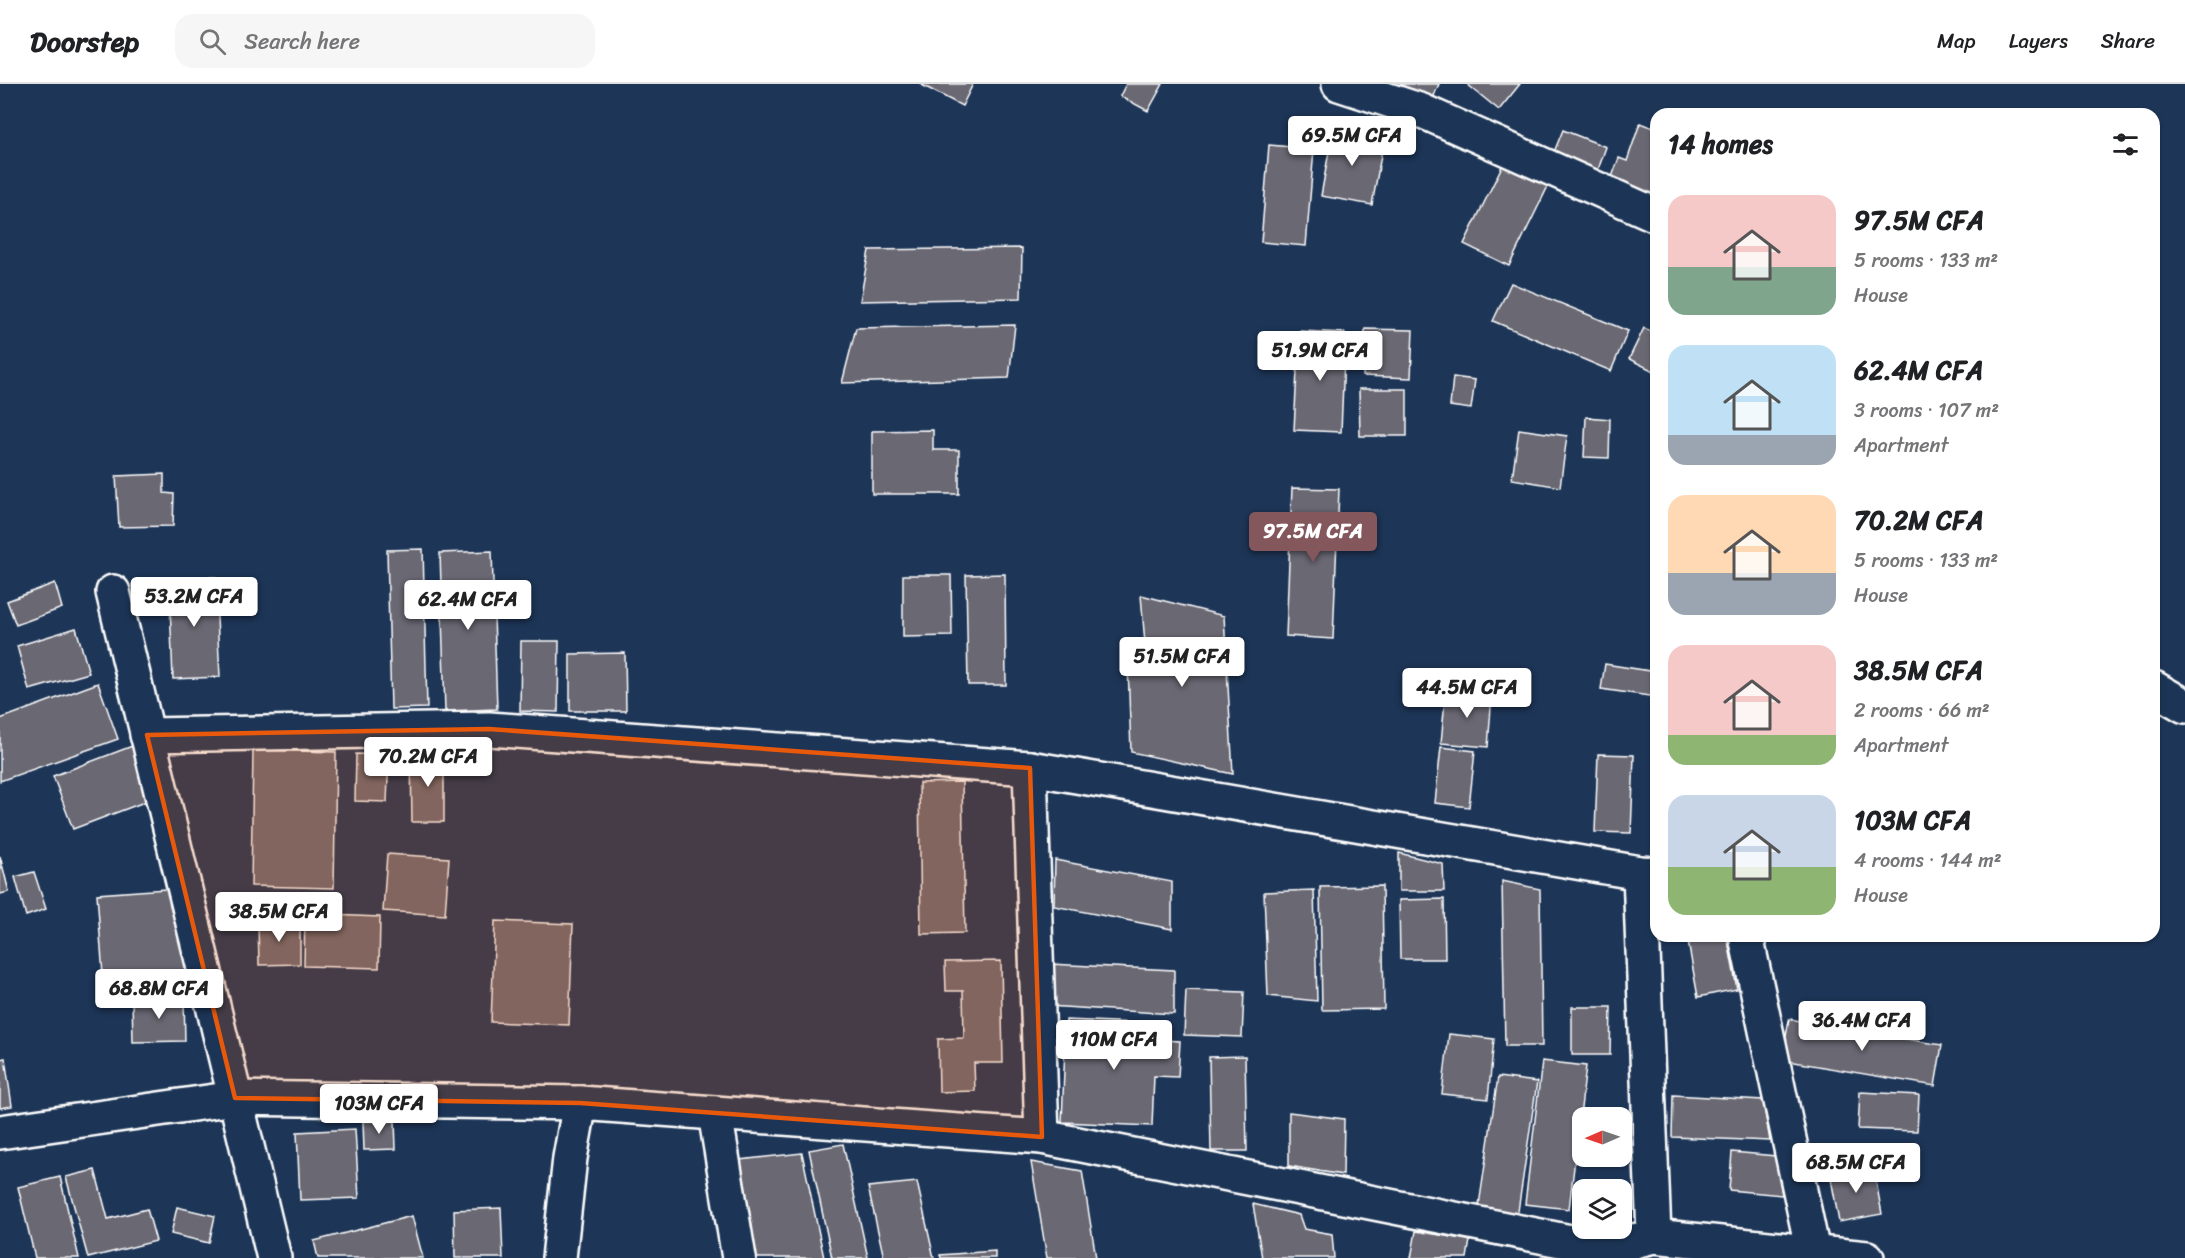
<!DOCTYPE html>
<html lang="en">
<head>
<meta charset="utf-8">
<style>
  :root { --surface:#fff; --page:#f6f6f6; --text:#202124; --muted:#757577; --line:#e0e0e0; --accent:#84575d }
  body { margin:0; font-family:Sriracha,sans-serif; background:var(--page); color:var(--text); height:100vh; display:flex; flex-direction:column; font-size:22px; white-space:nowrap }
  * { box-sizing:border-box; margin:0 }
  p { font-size:20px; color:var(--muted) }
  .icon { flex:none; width:33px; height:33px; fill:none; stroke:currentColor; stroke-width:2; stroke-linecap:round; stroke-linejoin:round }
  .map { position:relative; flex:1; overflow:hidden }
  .sheet { position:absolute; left:1650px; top:24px; width:510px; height:834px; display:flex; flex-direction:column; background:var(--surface); border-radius:18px; box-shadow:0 2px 4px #0004 }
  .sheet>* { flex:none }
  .needle { width:39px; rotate:268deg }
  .fabs { position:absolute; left:1572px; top:1023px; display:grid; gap:12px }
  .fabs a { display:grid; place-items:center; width:60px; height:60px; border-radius:12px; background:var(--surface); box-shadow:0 2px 4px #0004; font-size:30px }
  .price { position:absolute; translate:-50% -51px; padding:0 14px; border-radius:6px; background:#fff; color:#222; font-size:20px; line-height:39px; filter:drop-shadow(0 2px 3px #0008) }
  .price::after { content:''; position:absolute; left:50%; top:36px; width:18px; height:14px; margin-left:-9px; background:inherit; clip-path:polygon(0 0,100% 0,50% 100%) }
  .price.on { background:var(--accent); color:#fff }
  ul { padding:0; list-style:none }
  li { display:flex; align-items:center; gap:18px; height:150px; padding:0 18px }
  li span { display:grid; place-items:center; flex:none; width:168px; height:120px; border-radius:18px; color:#555 }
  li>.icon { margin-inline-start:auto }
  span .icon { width:72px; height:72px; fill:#fffc; stroke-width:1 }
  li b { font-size:26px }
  h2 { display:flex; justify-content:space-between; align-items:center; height:72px; padding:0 18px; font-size:26px }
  header { display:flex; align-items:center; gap:36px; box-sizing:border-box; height:84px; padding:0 30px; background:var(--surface); border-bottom:2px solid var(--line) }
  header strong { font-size:28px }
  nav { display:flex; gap:33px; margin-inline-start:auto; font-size:21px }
  .search { width:420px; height:54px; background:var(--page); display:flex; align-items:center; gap:15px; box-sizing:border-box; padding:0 21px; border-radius:18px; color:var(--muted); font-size:22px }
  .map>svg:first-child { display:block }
</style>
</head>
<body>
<header>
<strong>Doorstep</strong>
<div class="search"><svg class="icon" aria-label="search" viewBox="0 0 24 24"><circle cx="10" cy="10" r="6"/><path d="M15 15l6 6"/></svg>Search here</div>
<nav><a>Map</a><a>Layers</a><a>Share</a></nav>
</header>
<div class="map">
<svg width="2185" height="1174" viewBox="0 0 2185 1174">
  <rect width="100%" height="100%" fill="#1d3557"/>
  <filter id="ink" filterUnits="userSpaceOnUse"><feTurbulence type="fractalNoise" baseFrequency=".0167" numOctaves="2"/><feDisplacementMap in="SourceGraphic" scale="12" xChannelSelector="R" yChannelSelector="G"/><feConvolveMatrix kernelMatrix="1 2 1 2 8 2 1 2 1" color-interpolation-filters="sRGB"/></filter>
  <g filter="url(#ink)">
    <g fill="#696773" stroke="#fff" stroke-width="1.5">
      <polygon points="920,0 973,0 962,22"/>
      <polygon points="1126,0 1163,0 1148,27 1120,12"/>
      <polygon points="1398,0 1439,0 1430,21 1396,6"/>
      <polygon points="1467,0 1520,0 1499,26"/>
      <polygon points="1640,39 1656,45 1656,119 1609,101 1619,74 1627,77"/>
      <polygon points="1333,45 1384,55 1372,121 1321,112"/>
      <polygon points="1563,46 1606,63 1598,86 1554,68"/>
      <polygon points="1269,61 1314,65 1306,162 1261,158"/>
      <polygon points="1506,74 1551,96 1509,182 1464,160"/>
      <polygon points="1022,164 1021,214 860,217 869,166"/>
      <polygon points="1511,199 1628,247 1611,287 1493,237"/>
      <polygon points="1015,241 1009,294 842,299 856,244"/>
      <polygon points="1644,244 1656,250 1656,288 1629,275"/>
      <polygon points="1365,245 1413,246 1411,294 1363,292"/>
      <polygon points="1299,247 1345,249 1341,348 1294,346"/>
      <polygon points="1453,293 1475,296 1471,325 1450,322"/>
      <polygon points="1359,305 1407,305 1407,352 1360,352"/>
      <polygon points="1586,333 1610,335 1609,374 1584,373"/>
      <polygon points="1519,345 1567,352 1560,403 1512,395"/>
      <polygon points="933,346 933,366 959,366 959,410 872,410 872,347"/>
      <polygon points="164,390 164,409 174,410 173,442 119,443 116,392"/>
      <polygon points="1292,404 1339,405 1333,555 1286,552"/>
      <polygon points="423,465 427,624 391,625 387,466"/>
      <polygon points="492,467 497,625 445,627 440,469"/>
      <polygon points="1005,490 1006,601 968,601 966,491"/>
      <polygon points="903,491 951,491 952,552 903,553"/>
      <polygon points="215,493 220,593 173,595 169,496"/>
      <polygon points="55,499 62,524 16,541 7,517"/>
      <polygon points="1141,511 1224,532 1233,690 1131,668 1128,581 1147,584"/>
      <polygon points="76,544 89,589 29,606 17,562"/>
      <polygon points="521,557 559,557 558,628 520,627"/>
      <polygon points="625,569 626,627 570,627 570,570"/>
      <polygon points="1605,580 1656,588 1656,613 1601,605"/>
      <polygon points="98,599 118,655 0,697 0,635"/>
      <polygon points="1446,606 1492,610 1488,663 1441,659"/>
      <polygon points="135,661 155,714 73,745 53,692"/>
      <polygon points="1441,663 1475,667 1469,723 1435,719"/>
      <polygon points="253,666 336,668 334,804 251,802"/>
      <polygon points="356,670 389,671 387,718 355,717"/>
      <polygon points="1598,670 1634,671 1631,749 1595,748"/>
      <polygon points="411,671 444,671 444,738 412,738"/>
      <polygon points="962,698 965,849 921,850 919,699"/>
      <polygon points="1399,769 1443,780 1444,807 1399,807"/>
      <polygon points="387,770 449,774 445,831 383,827"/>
      <polygon points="0,772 9,808 0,810"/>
      <polygon points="1055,776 1172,798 1172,845 1054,822"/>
      <polygon points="34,788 46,825 26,832 15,793"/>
      <polygon points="1502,797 1540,805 1542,962 1505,962"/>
      <polygon points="1382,802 1384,925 1322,926 1320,803"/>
      <polygon points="180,804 186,899 104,905 97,810"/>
      <polygon points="1314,806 1317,917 1268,912 1264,808"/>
      <polygon points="1444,815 1445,875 1400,875 1399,816"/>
      <polygon points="305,830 380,833 379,884 304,882"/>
      <polygon points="495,837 573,840 569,941 491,938"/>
      <polygon points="258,838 300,838 300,880 259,881"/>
      <polygon points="1687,852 1727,852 1737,905 1698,913"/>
      <polygon points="1001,877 1003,979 974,979 975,1007 939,1008 938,955 964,954 963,907 946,907 945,878"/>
      <polygon points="1049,880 1174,886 1174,930 1048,922"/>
      <polygon points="1186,906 1244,908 1242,953 1184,951"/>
      <polygon points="184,914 185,957 133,958 132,915"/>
      <polygon points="1572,923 1611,923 1610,971 1572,971"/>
      <polygon points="1789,935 1942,961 1935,1002 1782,976"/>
      <polygon points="1066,936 1162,940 1161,956 1180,957 1178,993 1154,992 1152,1042 1062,1038"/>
      <polygon points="1449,950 1494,955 1488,1015 1442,1010"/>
      <polygon points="1245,972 1247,1067 1211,1067 1209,973"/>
      <polygon points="5,974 12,1022 0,1024 0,975"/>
      <polygon points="1542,977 1586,982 1569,1125 1525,1120"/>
      <polygon points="1498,993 1537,998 1517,1134 1478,1128"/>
      <polygon points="1860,1008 1919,1011 1917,1047 1858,1045"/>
      <polygon points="1673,1011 1763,1016 1770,1057 1672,1053"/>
      <polygon points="1289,1028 1344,1035 1343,1091 1289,1082"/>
      <polygon points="363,1037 395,1037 396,1065 364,1066"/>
      <polygon points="355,1045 359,1114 300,1116 297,1048"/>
      <polygon points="843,1060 868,1174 832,1174 809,1066"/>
      <polygon points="1732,1068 1776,1072 1782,1111 1729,1106"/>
      <polygon points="802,1069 824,1174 750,1174 730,1077"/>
      <polygon points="1031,1078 1082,1087 1096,1174 1047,1174"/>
      <polygon points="1873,1081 1882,1130 1839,1138 1830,1089"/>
      <polygon points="95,1086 108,1135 147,1125 156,1157 88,1174 66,1093"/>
      <polygon points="60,1093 79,1174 35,1174 18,1103"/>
      <polygon points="917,1098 934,1174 884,1174 868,1103"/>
      <polygon points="1253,1120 1299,1131 1304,1145 1332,1150 1334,1174 1262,1174"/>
      <polygon points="177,1123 215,1132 209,1159 171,1150"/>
      <polygon points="501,1124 503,1174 455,1174 454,1126"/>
      <polygon points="412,1132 423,1174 318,1174 314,1157"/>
      <polygon points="1416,1147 1470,1156 1467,1174 1411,1174"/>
      <polygon points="995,1167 995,1174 941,1174 940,1171"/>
    </g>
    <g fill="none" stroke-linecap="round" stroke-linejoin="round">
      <g stroke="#fff" stroke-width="38">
        <g id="minor">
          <polyline points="1339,0 1422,27 1656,131"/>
          <polyline points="113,508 274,1174"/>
          <polyline points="2154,604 2185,622"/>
          <polyline points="147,651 489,645 1030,684 1640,789 1656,790"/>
          <polyline points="1030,684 1042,1053"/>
          <polyline points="1640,789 1654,1152"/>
          <polyline points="1746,852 1813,1168"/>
          <polyline points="715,1029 739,1174"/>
          <polyline points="0,1048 235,1014 580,1019 715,1029 1042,1053 1616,1167 1634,1157 1654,1152 1867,1174"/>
          <polyline points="559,1174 570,1074 580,1019"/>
        </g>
      </g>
      <use href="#minor" stroke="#1d3557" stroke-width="33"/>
    </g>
  </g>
  <path fill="#e8590c" fill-opacity="0.2" stroke="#e8590c" stroke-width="4.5" stroke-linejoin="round" d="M489,645L1030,684L1042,1053L580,1019L235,1014L147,651Z"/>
</svg>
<div class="fabs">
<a><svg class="needle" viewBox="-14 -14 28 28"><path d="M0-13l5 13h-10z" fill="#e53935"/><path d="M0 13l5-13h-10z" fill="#757577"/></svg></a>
<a><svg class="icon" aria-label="layers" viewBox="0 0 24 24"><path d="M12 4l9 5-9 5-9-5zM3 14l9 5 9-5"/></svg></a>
</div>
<b class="price" style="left:1352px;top:83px">69.5M CFA</b>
<b class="price" style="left:1320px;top:298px">51.9M CFA</b>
<b class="price on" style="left:1313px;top:479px">97.5M CFA</b>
<b class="price" style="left:194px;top:544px">53.2M CFA</b>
<b class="price" style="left:468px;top:547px">62.4M CFA</b>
<b class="price" style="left:1182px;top:604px">51.5M CFA</b>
<b class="price" style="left:1467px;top:635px">44.5M CFA</b>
<b class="price" style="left:428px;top:704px">70.2M CFA</b>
<b class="price" style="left:279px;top:859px">38.5M CFA</b>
<b class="price" style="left:159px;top:936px">68.8M CFA</b>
<b class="price" style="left:1862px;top:968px">36.4M CFA</b>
<b class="price" style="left:1114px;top:987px">110M CFA</b>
<b class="price" style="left:379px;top:1051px">103M CFA</b>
<b class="price" style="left:1856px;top:1110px">68.5M CFA</b>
<section class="sheet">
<h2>14 homes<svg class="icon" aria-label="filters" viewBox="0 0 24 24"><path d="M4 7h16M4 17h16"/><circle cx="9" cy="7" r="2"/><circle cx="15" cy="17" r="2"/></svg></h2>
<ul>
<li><span style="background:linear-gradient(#f6c9c9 60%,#7fa58c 0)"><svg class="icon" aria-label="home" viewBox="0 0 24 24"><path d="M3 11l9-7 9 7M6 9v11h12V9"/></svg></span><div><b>97.5M CFA</b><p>5 rooms · 133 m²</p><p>House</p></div></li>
<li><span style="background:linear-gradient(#bfe0f5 75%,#9aa5b1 0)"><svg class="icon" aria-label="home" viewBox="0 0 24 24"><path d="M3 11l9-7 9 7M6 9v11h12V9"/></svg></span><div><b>62.4M CFA</b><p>3 rooms · 107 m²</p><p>Apartment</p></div></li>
<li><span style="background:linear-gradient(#ffd9b3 65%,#9aa5b1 0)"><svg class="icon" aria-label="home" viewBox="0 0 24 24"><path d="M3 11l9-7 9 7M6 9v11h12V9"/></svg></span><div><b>70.2M CFA</b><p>5 rooms · 133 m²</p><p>House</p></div></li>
<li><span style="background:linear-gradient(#f6c9c9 75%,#8fb573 0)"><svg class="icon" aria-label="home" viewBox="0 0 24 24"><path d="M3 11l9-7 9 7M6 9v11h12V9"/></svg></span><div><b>38.5M CFA</b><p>2 rooms · 66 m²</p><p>Apartment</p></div></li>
<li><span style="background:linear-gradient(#c9d6e8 60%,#8fb573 0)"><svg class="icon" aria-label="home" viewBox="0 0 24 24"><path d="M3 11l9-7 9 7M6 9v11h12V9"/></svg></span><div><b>103M CFA</b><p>4 rooms · 144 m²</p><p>House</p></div></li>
</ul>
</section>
</div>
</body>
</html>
